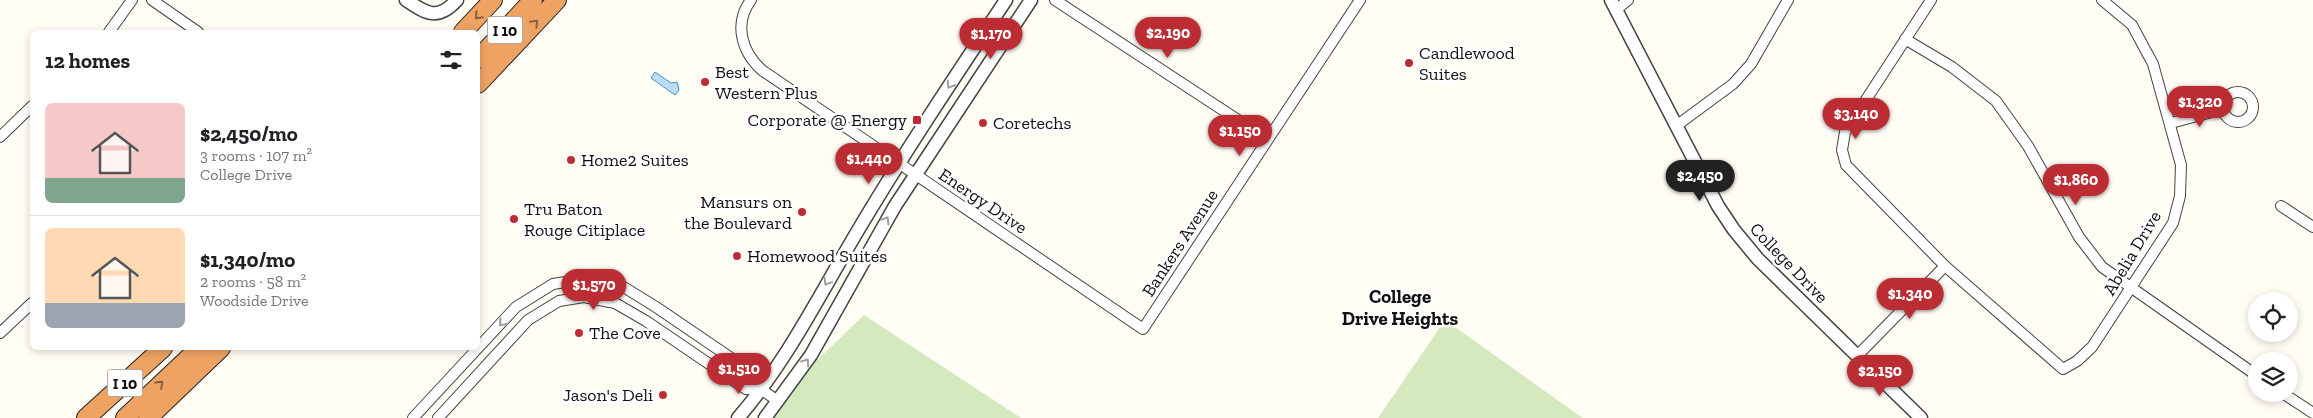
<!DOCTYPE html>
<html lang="en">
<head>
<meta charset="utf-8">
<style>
  :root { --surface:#fff; --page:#f2f2f2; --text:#202124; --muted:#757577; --line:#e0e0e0; --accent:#bc2d33 }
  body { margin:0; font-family:"Zilla Slab",serif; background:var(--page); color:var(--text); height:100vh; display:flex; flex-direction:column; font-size:19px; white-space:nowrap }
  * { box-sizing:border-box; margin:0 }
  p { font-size:16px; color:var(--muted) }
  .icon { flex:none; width:28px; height:28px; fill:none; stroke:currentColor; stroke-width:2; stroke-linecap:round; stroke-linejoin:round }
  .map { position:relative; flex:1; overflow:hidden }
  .drawer { position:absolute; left:30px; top:30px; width:450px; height:320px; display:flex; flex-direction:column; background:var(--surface); border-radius:8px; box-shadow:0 2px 8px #0003 }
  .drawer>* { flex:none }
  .tools { position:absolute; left:2248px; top:292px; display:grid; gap:10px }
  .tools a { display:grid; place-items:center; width:50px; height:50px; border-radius:50%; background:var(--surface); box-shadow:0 2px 8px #0003; font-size:25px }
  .price { position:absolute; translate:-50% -42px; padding:0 11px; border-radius:18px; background:var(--accent); color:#fff; font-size:16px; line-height:32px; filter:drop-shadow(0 1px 2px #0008) }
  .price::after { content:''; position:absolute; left:50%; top:30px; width:15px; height:11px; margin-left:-8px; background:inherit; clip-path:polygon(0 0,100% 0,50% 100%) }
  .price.selected { background:#222; color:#fff }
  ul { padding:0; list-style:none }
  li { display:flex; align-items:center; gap:15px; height:125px; padding:0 15px }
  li+li { border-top:1px solid var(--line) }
  li span { display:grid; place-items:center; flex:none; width:140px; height:100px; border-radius:8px; color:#555 }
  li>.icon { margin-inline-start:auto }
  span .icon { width:60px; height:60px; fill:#fffc; stroke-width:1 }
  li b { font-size:21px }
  h2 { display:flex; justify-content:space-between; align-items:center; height:60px; padding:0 15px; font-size:21px }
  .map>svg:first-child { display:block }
</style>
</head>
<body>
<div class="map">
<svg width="2313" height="418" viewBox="0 0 2313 418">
  <rect width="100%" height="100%" fill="#fffdf4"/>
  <g fill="#d4e9be">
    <polygon points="864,315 1021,418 757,418"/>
    <polygon points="1445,320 1580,416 1583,418 1378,418"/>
  </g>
  <polygon fill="#bbdef4" stroke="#4493c8" points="655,72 671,83 677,82 679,90 675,95 651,78"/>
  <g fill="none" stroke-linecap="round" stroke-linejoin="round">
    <g stroke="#434343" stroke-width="12">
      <g id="minor">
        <polyline points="152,0 198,32"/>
        <path d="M751,0C733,24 742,53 763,71L1143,329L1360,0"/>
        <polyline points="1055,0 1267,139"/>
        <polyline points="1931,0 1845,132 1842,150 1846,165 1945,266 2063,369 2077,361 2092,347 2173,223 2180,196 2181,165 2153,64 2132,25 2102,0"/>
        <polyline points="1616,10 1628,0"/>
        <polyline points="109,32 132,0"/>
        <polyline points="1905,39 1952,67 1996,101 2028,146 2079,237 2102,267 2256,375"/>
        <circle cx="2238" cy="107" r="15"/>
        <polyline points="2171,123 2223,109"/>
        <polyline points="1676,126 1733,84 1751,64 1788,0"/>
        <polyline points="0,137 32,106"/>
        <polyline points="2281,206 2313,227"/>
        <polyline points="0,333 32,303"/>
        <polyline points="1857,356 1945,266"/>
        <polyline points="2284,394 2313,413"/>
        <polyline points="413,418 516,307 553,284 584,279 606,281 622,286 656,307 753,373 762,390 778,401"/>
        <polyline points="438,418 528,320 559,301 584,297 615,303 646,321 746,389 762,390"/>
      </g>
    </g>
    <g stroke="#434343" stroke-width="15">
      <g id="tertiary">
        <path d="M406,0C427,14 438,21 457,0"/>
        <polyline points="1611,0 1718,206 1734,230 1758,259 1921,418"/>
        <path d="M738,418C788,360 821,292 860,227C906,150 956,75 1006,0"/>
        <polyline points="765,418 811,355 895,206 1031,0"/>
      </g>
    </g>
    <g stroke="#212121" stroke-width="20">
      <g id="motorway">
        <polyline points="463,32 493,0"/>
        <polyline points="478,59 533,0"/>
        <polyline points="478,84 557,0"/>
        <polyline points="86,418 163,348"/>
        <polyline points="125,418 199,348"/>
        <polyline points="148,418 221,348"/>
      </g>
    </g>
    <use href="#minor" stroke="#fff" stroke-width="10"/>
    <use href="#tertiary" stroke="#fff" stroke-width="12"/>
    <use href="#motorway" stroke="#eea363" stroke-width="18"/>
  </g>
  <defs><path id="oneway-chevron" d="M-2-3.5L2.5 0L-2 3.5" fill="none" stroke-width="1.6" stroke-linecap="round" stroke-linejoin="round" transform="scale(1.25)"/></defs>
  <g stroke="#8a613e">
    <use href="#oneway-chevron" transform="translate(478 16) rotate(133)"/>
    <use href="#oneway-chevron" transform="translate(535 23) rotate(-47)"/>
    <use href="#oneway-chevron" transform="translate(160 384) rotate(-44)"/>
  </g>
  <g stroke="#9f9f9f">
    <use href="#oneway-chevron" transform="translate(950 85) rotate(123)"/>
    <use href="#oneway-chevron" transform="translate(886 220) rotate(-59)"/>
    <use href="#oneway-chevron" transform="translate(827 282) rotate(121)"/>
    <use href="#oneway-chevron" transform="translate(502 323) rotate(132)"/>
    <use href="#oneway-chevron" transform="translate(806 362) rotate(-55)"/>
  </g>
  <g fill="#bc2d33" stroke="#fff" stroke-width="2">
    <circle cx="1409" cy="63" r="5"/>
    <circle cx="705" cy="82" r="5"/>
    <rect x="912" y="115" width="10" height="10" rx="2.5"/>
    <circle cx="983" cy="123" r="5"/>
    <circle cx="571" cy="160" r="5"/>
    <circle cx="802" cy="212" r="5"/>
    <circle cx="514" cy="219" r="5"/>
    <circle cx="737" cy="256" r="5"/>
    <circle cx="579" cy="333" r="5"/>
    <circle cx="663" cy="395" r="5"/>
  </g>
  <g text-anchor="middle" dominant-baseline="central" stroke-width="5" stroke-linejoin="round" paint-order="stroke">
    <g fill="#fff" stroke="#585858" stroke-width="1">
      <rect x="487.5" y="16.5" width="35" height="27" rx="4"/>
      <rect x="107.5" y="369.5" width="35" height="27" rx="4"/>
    </g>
    <g font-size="16" font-weight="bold" fill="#101010">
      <text x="505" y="30">I 10</text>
      <text x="125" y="383">I 10</text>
    </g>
    <g font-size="18" fill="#101010" stroke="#fff" text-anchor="start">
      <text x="1419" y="53">Candlewood<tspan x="1419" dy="21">Suites</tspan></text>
      <text x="715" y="72">Best<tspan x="715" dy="21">Western Plus</tspan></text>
      <text x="907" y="120" text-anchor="end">Corporate @ Energy</text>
      <text x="993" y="123">Coretechs</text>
      <text x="581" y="160">Home2 Suites</text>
      <text x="792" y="202" text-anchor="end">Mansurs on<tspan x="792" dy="21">the Boulevard</tspan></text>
      <text x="524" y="209">Tru Baton<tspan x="524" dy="21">Rouge Citiplace</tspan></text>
      <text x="747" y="256">Homewood Suites</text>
      <text x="589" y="333">The Cove</text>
      <text x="653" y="395" text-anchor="end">Jason's Deli</text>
    </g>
    <g font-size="18" fill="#101010" stroke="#fff">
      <text transform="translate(983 201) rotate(34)">Energy Drive</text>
      <text transform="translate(1180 243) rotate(-57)">Bankers Avenue</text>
      <text transform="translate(2132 253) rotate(-59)">Abelia Drive</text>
      <text transform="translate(1789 263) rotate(46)">College Drive</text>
    </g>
    <g font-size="19" font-weight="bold" fill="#101010" stroke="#fff">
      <text x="1400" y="296">College<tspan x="1400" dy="22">Drive Heights</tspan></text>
    </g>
  </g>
</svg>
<div class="tools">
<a><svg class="icon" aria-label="locate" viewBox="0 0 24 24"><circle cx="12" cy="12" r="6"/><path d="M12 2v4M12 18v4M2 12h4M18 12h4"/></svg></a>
<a><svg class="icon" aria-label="layers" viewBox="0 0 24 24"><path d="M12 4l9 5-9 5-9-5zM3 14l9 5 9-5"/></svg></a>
</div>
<b class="price" style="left:1168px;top:59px">$2,190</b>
<b class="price" style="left:991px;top:60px">$1,170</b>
<b class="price" style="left:2200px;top:128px">$1,320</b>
<b class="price" style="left:1856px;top:140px">$3,140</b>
<b class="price" style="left:1240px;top:157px">$1,150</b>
<b class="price" style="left:869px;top:185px">$1,440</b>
<b class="price selected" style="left:1700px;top:202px">$2,450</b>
<b class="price" style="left:2076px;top:206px">$1,860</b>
<b class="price" style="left:594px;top:311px">$1,570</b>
<b class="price" style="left:1910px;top:320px">$1,340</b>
<b class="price" style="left:739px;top:395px">$1,510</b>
<b class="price" style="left:1880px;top:397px">$2,150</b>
<section class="drawer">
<h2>12 homes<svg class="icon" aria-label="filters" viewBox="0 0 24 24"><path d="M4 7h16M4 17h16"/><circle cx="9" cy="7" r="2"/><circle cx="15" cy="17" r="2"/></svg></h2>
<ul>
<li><span style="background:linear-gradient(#f6c9c9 75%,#7fa58c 0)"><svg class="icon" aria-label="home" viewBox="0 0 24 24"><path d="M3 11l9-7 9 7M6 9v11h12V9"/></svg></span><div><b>$2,450/mo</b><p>3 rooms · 107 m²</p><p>College Drive</p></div></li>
<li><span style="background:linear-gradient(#ffd9b3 75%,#9aa5b1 0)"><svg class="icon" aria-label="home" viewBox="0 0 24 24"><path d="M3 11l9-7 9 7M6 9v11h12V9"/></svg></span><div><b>$1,340/mo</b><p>2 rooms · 58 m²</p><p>Woodside Drive</p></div></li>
</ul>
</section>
</div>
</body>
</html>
